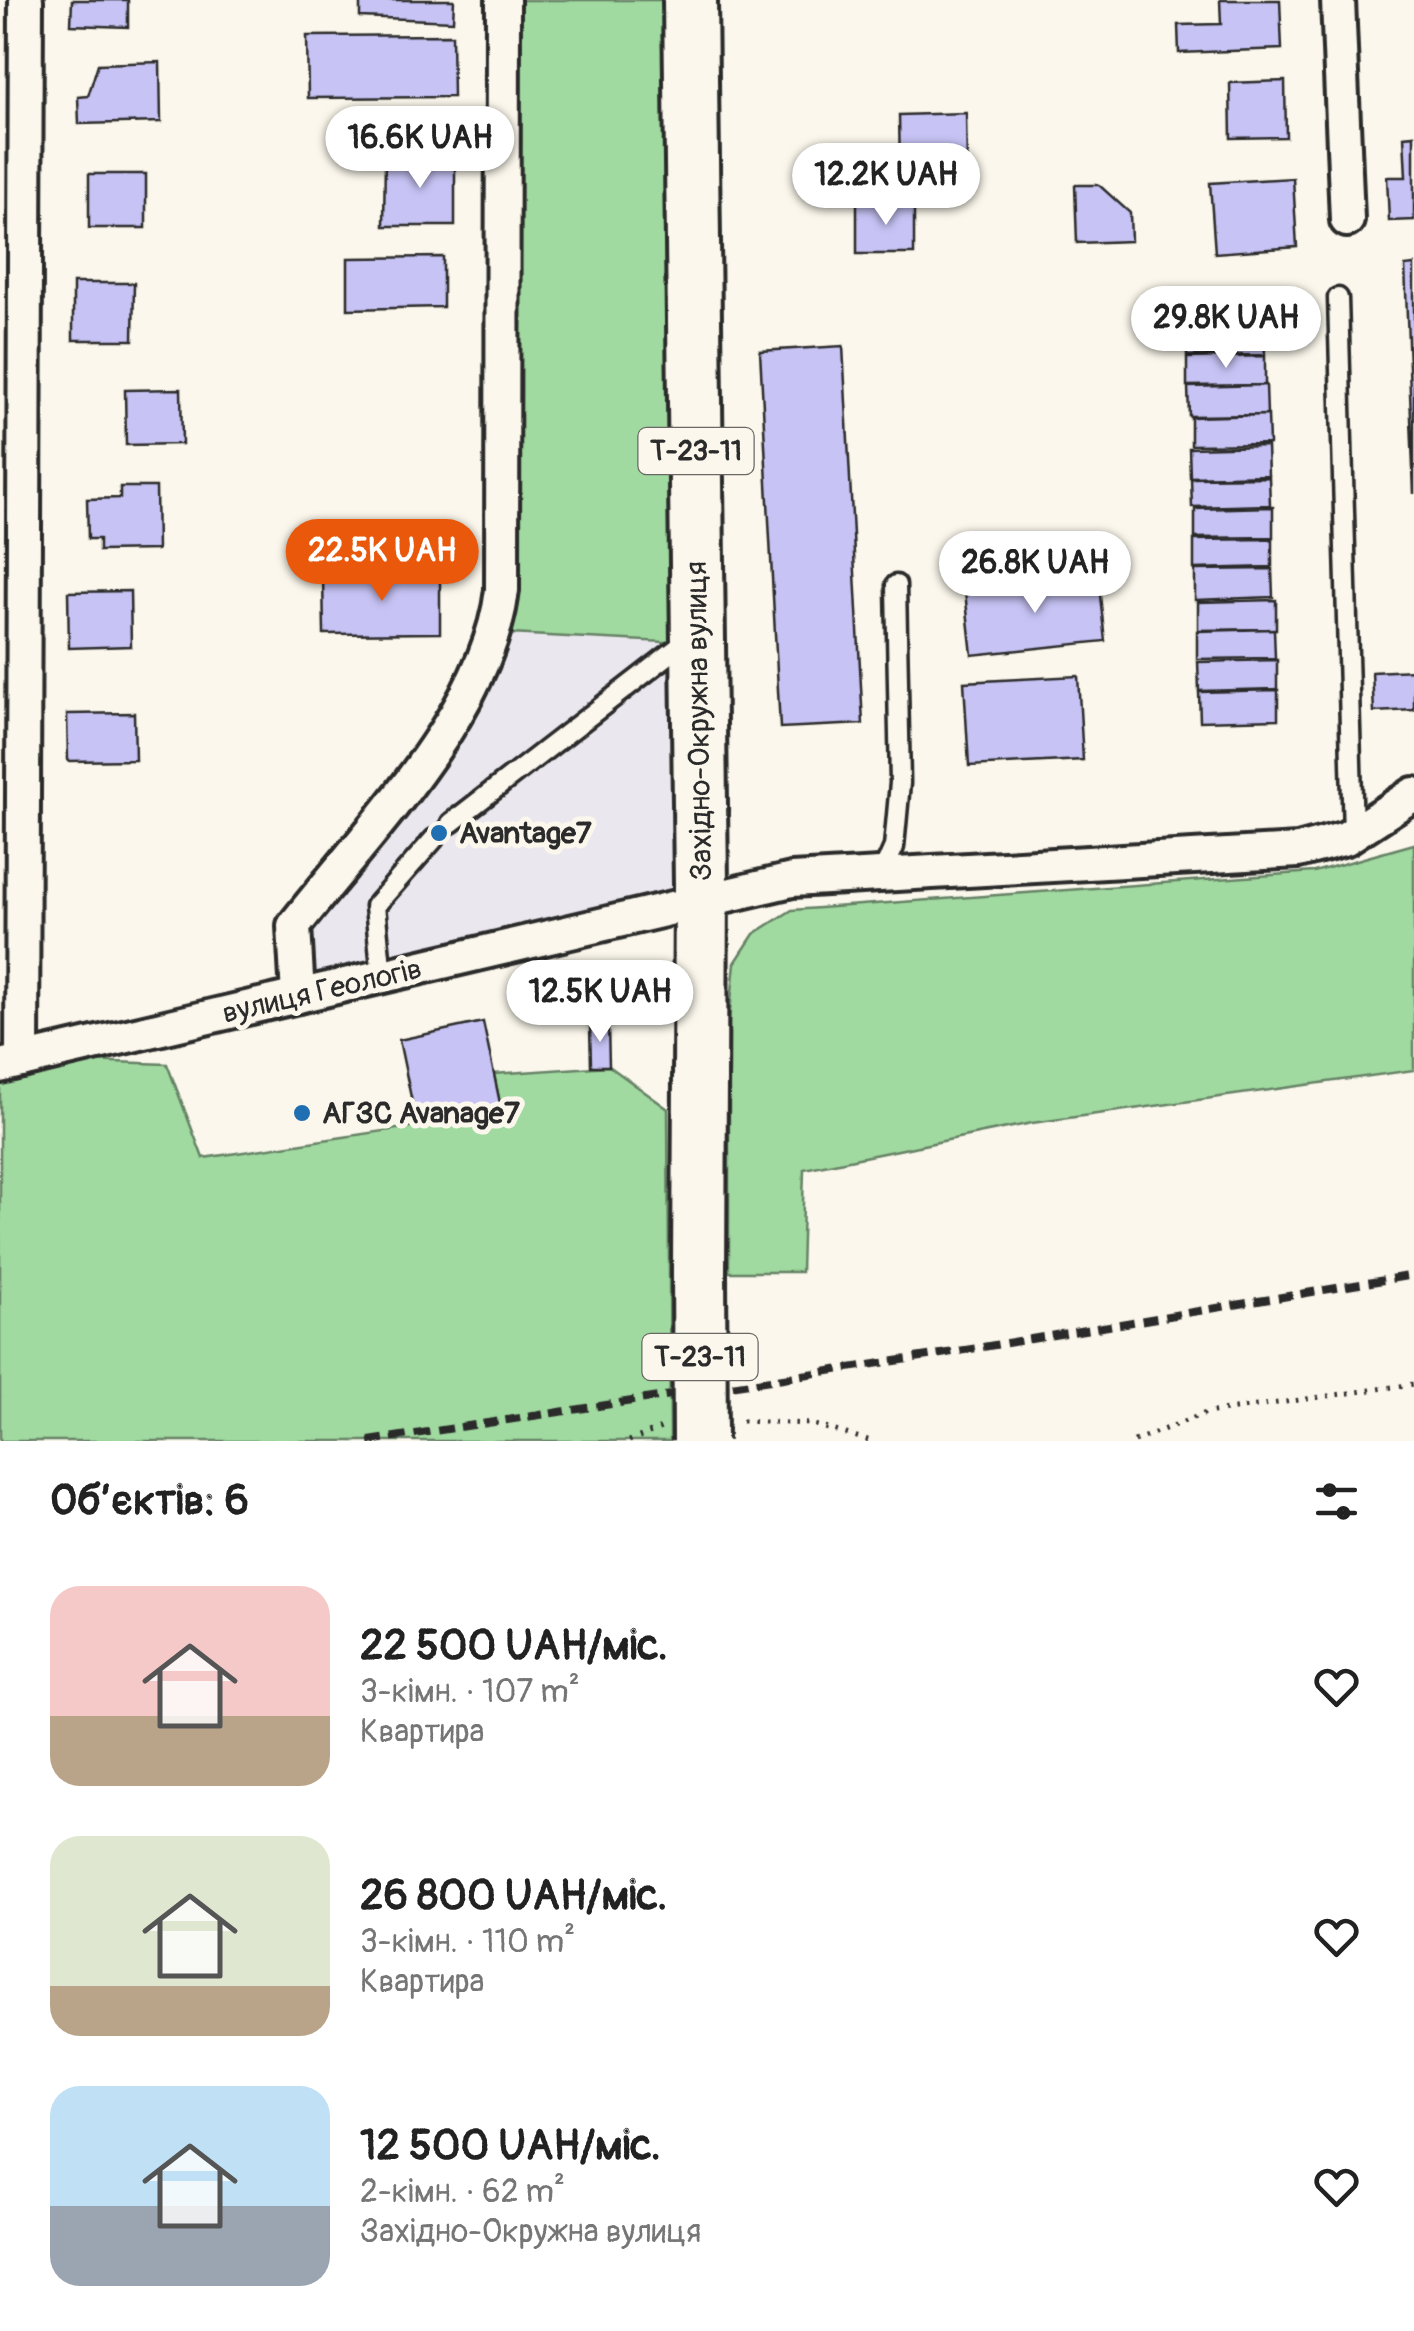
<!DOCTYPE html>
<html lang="uk">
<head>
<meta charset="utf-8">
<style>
  :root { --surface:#fff; --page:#f2f2f2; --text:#222; --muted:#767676; --accent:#ea580c }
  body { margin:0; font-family:Pangolin,sans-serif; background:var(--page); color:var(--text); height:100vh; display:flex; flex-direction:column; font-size:38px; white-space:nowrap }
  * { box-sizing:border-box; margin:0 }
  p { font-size:32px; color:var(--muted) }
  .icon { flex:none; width:55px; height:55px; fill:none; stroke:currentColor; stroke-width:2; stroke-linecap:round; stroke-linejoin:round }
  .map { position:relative; height:1441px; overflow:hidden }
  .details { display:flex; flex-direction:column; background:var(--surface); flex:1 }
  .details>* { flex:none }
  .price { position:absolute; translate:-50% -85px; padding:0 22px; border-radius:35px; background:#fff; color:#222; font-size:32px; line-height:65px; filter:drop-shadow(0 2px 5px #0008) }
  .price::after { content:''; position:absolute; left:50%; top:60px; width:30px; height:22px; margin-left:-15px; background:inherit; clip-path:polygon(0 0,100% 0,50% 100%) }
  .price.current { background:var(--accent); color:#fff }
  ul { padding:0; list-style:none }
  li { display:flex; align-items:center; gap:30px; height:250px; padding:0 50px }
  li span { display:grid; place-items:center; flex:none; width:280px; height:200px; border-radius:30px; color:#555 }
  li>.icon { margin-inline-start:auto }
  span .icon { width:120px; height:120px; fill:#fffc; stroke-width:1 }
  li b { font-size:42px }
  h2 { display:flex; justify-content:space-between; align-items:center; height:120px; padding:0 50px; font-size:42px }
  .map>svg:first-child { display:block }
</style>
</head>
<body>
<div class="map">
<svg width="1414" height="1441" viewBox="0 0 1414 1441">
  <rect width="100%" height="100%" fill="#fbf7ec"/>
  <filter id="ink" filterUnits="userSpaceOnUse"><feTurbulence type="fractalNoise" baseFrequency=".01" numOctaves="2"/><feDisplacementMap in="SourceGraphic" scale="20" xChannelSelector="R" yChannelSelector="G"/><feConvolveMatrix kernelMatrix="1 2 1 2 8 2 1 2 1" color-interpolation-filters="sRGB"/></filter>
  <g filter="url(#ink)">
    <polygon fill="#ebe7ef" points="510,634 684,643 687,893 310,981 308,930 479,704"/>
    <g fill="#a0daa0" stroke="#668266" stroke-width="2.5">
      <polygon points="516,0 676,0 684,643 510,634"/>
      <polygon points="1414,844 1414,1070 1032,1123 804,1169 801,1272 729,1272 729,1021 735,963 754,934 792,910 1314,872"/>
      <polygon points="86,1061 167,1064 203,1158 417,1126 501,1108 494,1074 609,1066 668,1109 670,1441 0,1441 0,1080"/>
    </g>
    <g fill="#c7c3f5" stroke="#2b2b2b" stroke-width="2.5">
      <polygon points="72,0 128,0 128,27 71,25"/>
      <polygon points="360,0 454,0 453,21 360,17"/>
      <polygon points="1220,0 1280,0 1282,49 1179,53 1178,25 1221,24"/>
      <polygon points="452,35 453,97 308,98 307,36"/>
      <polygon points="160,62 161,122 79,124 78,97 88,96 98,64"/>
      <polygon points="1285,81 1286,137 1231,138 1230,83"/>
      <polygon points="966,113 967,167 900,168 899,115"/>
      <polygon points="1414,135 1414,220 1389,221 1387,177 1406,177 1404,136"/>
      <polygon points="385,156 455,157 455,226 384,226"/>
      <rect x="89" y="174" width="57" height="54"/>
      <polygon points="1293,178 1297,247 1215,253 1210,183"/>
      <polygon points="1075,185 1099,185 1130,213 1131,241 1077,243"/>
      <polygon points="914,201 914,254 857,254 857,202"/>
      <polygon points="443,257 443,307 348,309 348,258"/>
      <polygon points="1414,265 1414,494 1405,266"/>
      <polygon points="73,283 134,283 133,340 73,340"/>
      <polygon points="1264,297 1265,326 1186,327 1186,298"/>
      <polygon points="1264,326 1265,355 1187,356 1186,328"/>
      <polygon points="843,346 863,724 780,728 760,351"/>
      <polygon points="1265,356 1265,385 1187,386 1187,358"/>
      <polygon points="1266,385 1267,415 1189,416 1188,387"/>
      <polygon points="181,389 182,444 126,445 125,390"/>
      <polygon points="1268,415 1269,444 1191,445 1191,417"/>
      <polygon points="1267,446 1268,475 1190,477 1189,448"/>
      <polygon points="1269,477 1270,505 1192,507 1191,478"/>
      <polygon points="120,487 156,487 157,550 99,551 99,539 88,539 87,499 120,498"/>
      <polygon points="1273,507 1273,537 1195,538 1195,509"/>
      <polygon points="1272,539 1272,567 1194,569 1194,540"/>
      <polygon points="1272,569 1273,597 1195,600 1195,570"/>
      <polygon points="440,574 440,633 324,634 323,575"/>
      <polygon points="1098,577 1105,641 972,655 965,592"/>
      <polygon points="130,591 131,646 69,648 68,592"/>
      <polygon points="1276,600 1276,629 1198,630 1198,602"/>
      <polygon points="1274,629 1275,658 1197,659 1197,631"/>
      <polygon points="1277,660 1277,689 1199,691 1198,662"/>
      <polygon points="1414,670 1414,710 1374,712 1372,672"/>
      <polygon points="1078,676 1083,760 969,766 964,682"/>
      <polygon points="1278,690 1278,719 1200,721 1199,692"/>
      <polygon points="134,713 135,760 68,761 67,714"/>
      <polygon points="483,1022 501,1108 417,1126 399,1040"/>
      <polygon points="590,1025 608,1025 609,1066 591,1066"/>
    </g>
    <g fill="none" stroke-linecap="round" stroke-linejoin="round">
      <g stroke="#2b2b2b" stroke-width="25">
        <g id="service">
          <polyline points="1338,298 1353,834"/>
          <polyline points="451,823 689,639"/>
          <polyline points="881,876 894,847 900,783 896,585"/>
          <polyline points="382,977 375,906 434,839"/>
        </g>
      </g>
      <g stroke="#2b2b2b" stroke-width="40">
        <g id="minor">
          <polyline points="1338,0 1347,220"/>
          <path d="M298,996L294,926C368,831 488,712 502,590L503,0"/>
          <polyline points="22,1061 26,0"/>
          <polyline points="0,1066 792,880 1298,851 1346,838 1414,794"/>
        </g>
      </g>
      <g stroke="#2b2b2b" stroke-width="60">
        <polyline id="primary" points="690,0 701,884 699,1273"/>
      </g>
      <g stroke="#2b2b2b" stroke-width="5" stroke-dasharray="2.5 8" stroke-linecap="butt">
        <polyline points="742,1421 811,1424 871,1441"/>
        <polyline points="629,1441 661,1428"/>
        <polyline points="1134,1441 1206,1413 1414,1384"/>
      </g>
      <use href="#service" stroke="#fbf7ec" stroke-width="18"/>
      <use href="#minor" stroke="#fbf7ec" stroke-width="32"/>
      <use href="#primary" stroke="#fbf7ec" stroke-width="52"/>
      <polyline stroke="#2b2b2b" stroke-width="8" stroke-dasharray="15 8" stroke-linecap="butt" points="369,1441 941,1354 1414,1275"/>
      <g stroke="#2b2b2b" stroke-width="60" stroke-linecap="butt">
        <polyline id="primary-bridge" points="699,1273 700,1441"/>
      </g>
      <use href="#primary-bridge" stroke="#fbf7ec" stroke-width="52"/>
    </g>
  </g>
  <g fill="#1f6fb2" stroke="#fbf7ec" stroke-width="4">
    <circle cx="439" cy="833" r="10"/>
    <circle cx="302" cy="1113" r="10"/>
  </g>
  <g text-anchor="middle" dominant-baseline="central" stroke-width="10" stroke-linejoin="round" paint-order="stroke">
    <g fill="#fbf7ec" stroke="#696865" stroke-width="2.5">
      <rect x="638.5" y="428" width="115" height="46" rx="8"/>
      <rect x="642.5" y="1334" width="115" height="46" rx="8"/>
    </g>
    <g font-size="28" font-weight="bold" fill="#2b2b2b">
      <text x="696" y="451">Т-23-11</text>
      <text x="700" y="1357">Т-23-11</text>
    </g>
    <g font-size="30" fill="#2b2b2b" stroke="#fbf7ec">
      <text transform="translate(699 721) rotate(-91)">Західно-Окружна вулиця</text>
      <text transform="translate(322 991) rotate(-13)">вулиця Геологів</text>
    </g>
    <g font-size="30" font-weight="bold" fill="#2b2b2b" stroke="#fbf7ec" text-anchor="start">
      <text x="459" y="833">Avantage7</text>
      <text x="322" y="1113">АГЗС Avanage7</text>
    </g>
  </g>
</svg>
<b class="price" style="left:420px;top:191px">16.6K UAH</b>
<b class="price" style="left:886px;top:228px">12.2K UAH</b>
<b class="price" style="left:1226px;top:371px">29.8K UAH</b>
<b class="price current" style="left:382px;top:604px">22.5K UAH</b>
<b class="price" style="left:1035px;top:616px">26.8K UAH</b>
<b class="price" style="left:600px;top:1045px">12.5K UAH</b>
</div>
<section class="details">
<h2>Об’єктів: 6<svg class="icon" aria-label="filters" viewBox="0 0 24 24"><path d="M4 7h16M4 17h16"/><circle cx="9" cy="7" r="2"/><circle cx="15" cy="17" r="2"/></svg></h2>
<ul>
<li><span style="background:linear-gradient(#f6c9c9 65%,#b9a48a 0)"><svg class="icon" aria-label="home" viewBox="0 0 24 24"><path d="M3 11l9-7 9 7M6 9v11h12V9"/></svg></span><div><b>22 500 UAH/міс.</b><p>3-кімн. · 107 m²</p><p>Квартира</p></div><svg class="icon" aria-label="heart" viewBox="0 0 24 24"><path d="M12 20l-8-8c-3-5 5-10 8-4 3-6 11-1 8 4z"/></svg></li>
<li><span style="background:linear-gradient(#dfe7d0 75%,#b9a48a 0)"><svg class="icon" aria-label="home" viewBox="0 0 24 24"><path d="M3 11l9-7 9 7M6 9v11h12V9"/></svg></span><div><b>26 800 UAH/міс.</b><p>3-кімн. · 110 m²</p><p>Квартира</p></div><svg class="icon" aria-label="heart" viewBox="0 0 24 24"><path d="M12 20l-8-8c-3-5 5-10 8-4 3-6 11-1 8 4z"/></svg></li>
<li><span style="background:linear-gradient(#bfe0f5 60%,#9aa5b1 0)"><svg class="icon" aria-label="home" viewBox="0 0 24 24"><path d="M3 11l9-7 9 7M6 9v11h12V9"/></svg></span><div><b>12 500 UAH/міс.</b><p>2-кімн. · 62 m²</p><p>Західно-Окружна вулиця</p></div><svg class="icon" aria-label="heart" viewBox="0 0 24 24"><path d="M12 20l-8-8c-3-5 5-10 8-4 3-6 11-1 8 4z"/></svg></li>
</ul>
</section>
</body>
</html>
